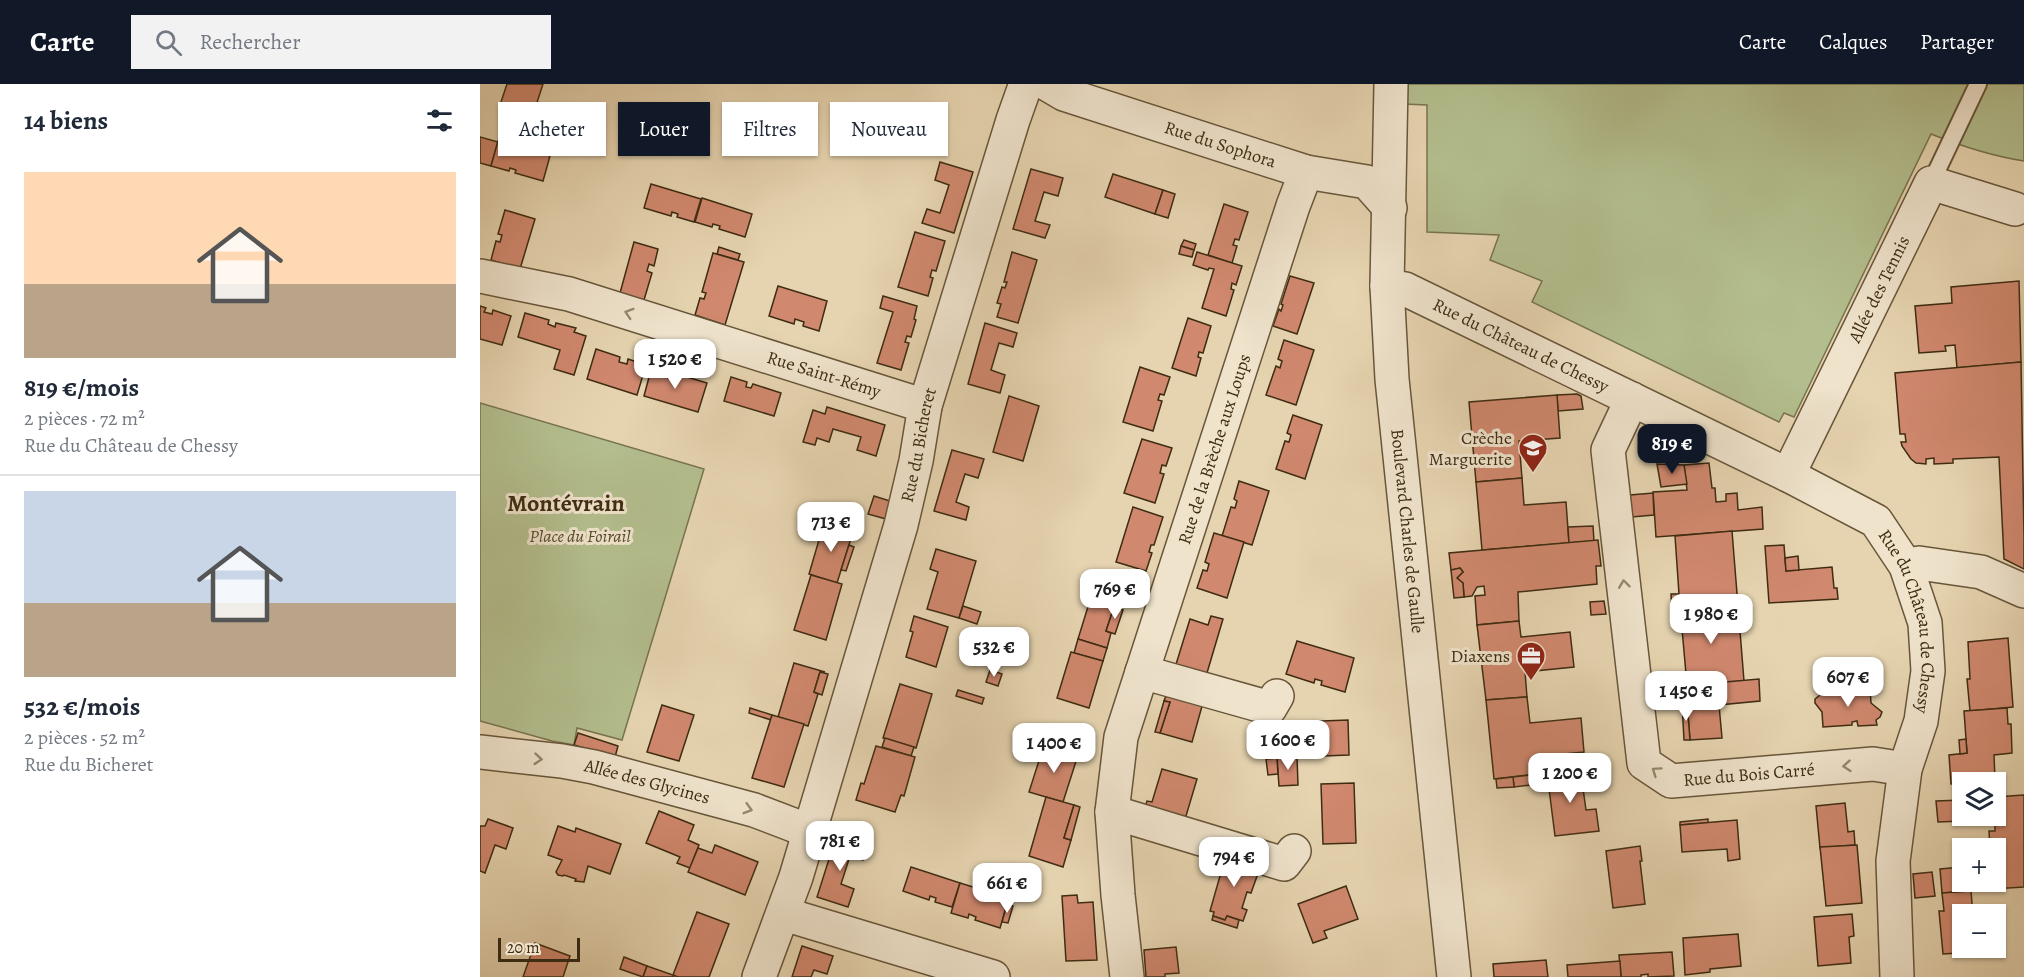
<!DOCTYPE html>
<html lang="fr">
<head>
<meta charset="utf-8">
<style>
  :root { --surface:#fff; --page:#f2f2f3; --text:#1f2937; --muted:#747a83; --line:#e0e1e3; --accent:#111827 }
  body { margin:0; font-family:Alegreya,serif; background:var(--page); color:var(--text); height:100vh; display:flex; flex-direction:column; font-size:22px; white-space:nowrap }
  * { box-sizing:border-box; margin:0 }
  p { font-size:20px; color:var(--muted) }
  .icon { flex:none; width:33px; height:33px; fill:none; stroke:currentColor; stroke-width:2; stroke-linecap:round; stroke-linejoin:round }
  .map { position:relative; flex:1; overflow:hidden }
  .details { display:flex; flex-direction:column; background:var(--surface); width:480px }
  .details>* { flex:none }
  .top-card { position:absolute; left:18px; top:18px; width:570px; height:54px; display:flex; gap:12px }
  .buttons { position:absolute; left:1472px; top:688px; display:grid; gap:12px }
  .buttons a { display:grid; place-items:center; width:54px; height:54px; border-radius:0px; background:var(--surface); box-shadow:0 2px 4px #0004; font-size:30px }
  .scale { position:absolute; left:18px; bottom:15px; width:82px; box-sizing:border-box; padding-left:6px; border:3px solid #3e2c12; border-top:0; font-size:16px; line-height:21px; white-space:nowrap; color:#3e2c12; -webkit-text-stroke:4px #efe3cc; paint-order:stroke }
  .price { position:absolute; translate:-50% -51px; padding:0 14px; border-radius:12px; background:#fff; color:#222; font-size:20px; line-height:39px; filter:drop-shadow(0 2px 3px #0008) }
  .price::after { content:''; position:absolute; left:50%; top:36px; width:18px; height:14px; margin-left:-9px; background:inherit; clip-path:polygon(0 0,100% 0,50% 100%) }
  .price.current { background:var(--accent); color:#fff }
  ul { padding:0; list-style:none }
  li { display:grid; align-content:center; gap:12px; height:318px; padding:0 24px }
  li+li { border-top:2px solid var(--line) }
  li span { display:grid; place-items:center; height:186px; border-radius:0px; color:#555 }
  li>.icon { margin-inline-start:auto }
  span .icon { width:108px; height:108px; fill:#fffc; stroke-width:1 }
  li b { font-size:26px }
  h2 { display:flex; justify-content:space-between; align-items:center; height:72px; padding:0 24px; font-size:26px }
  .chip { padding:0 21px; border-radius:0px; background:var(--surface); box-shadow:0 2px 4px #0004; font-size:21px; line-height:54px }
  .chip.current { background:var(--accent); color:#fff }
  header { display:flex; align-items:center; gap:36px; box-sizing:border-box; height:84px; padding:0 30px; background:var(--accent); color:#fff }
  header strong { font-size:28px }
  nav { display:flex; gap:33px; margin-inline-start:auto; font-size:21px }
  .search { width:420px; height:54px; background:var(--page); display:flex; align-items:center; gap:15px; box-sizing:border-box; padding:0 21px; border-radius:0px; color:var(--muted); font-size:22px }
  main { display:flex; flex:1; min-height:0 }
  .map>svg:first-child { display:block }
</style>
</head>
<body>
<header>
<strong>Carte</strong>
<div class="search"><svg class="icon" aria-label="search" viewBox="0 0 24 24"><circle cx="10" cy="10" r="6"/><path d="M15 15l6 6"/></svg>Rechercher</div>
<nav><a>Carte</a><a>Calques</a><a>Partager</a></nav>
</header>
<main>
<section class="details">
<h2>14 biens<svg class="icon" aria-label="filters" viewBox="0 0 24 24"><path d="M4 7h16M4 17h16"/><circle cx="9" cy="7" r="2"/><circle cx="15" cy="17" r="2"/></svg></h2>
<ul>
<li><span style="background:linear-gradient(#ffd9b3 60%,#b9a48a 0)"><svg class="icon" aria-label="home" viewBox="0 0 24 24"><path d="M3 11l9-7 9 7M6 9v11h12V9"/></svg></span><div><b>819 €/mois</b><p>2 pièces · 72 m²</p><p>Rue du Château de Chessy</p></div></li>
<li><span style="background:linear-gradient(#c9d6e8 60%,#b9a48a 0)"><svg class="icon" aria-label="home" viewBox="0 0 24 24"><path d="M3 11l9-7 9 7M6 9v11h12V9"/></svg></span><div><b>532 €/mois</b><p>2 pièces · 52 m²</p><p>Rue du Bicheret</p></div></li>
</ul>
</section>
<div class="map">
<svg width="1544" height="893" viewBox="0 0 1544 893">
  <rect width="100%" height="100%" fill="#e6d4b0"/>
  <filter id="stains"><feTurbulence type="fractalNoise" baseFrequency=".00333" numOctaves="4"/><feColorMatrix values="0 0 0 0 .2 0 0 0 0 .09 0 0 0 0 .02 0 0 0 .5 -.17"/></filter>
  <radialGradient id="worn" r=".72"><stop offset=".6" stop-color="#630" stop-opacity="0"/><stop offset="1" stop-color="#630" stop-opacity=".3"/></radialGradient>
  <g fill="#b3bd8d" stroke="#787450" stroke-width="1.5">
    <path d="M925,0H1544V77C1512,72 1481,62 1451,50L1314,333L1304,329L1299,338L1052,218L1062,197L1010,176L1019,151L947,148V21L924,20Z"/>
    <polygon points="0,319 224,385 142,656 97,644 94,661 72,657 0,637"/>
  </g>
  <g fill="#d0886e" stroke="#3e2c12" stroke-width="1.5">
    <polygon points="27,0 63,0 52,34 19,24"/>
    <polygon points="149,51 166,56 164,65 146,59"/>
    <polygon points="0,53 18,58 11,82 0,79"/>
    <polygon points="18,57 70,72 63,97 35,89 36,86 30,84 29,87 11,82"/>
    <polygon points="460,78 493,88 474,149 442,139 447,125 460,129 469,101 455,96"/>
    <polygon points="551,85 583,94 578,112 564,108 555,137 570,141 565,154 533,145"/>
    <polygon points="633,90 683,106 675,130 625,113"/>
    <polygon points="171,100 221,115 214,138 197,133 198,130 192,128 191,132 164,124"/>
    <polygon points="683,106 695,110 688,134 675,130"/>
    <polygon points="222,114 272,130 265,153 239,145 240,142 233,140 232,143 215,138"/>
    <polygon points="744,120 768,128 759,156 755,155 753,161 757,162 752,179 728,171"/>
    <polygon points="25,126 55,135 40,185 11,176 16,157 20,158 22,151 18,150"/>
    <polygon points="435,148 465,157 456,187 452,186 450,193 453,194 448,212 418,203"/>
    <polygon points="704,156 716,160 714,166 701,162"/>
    <polygon points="154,158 178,165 174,182 169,180 167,187 172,189 164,216 140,209"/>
    <polygon points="701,162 714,166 712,173 699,170"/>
    <polygon points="239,163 260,170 258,176 237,170"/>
    <polygon points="532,168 557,176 538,239 517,233 521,220 517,219 522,203 525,204 527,198 524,198"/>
    <polygon points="717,168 762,182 756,201 752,199 751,205 754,206 746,232 722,224 734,185 729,184 728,186 713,181"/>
    <polygon points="233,169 264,178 245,241 215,231 220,214 224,215 226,209 222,208"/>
    <polygon points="810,192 834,199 817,250 793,242 799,225 801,227 803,221 801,220"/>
    <polygon points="1539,197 1541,278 1477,284 1475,261 1465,262 1466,267 1439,269 1435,222 1472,219 1471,203"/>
    <polygon points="298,202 347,217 339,247 323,242 324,238 315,235 314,240 289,232"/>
    <polygon points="403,212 437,222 434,235 436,236 431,253 427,252 425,258 429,259 421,286 397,279 413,228 400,224"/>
    <polygon points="0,222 6,224 4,228 12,230 13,226 31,232 22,261 0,255"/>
    <polygon points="45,229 69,236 68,240 75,243 76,239 96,244 94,248 106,252 94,291 74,285 80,266 38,253"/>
    <polygon points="708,234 731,242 723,269 719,268 718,273 721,274 716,292 692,284"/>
    <polygon points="505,239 537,249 533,263 519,259 511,286 525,291 520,309 488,300"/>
    <polygon points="804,256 834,266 816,321 786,311 796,282 800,284 802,277 798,275"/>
    <polygon points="116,265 140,273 139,278 147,280 148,275 166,281 157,311 107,295"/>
    <polygon points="1541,278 1544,453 1544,485 1524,475 1519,373 1473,375 1473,379 1454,380 1454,374 1446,375 1446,380 1436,379 1431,375 1422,362 1421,358 1426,358 1425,350 1420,350 1415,289"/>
    <polygon points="172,282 190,288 188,294 195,296 197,290 227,299 218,328 164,312"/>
    <polygon points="660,283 690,293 684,311 680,310 678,316 682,317 673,347 643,338"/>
    <polygon points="251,293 267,298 266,303 271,304 273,300 301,309 294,332 244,317"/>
    <polygon points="1097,310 1101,312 1103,325 1078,327 1077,311"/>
    <polygon points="1077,311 1080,354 1039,357 1042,394 996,398 989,318"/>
    <polygon points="529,312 559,322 543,377 513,368"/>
    <polygon points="347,323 405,341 396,372 377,366 381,353 353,345 349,358 337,354 335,361 323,358 333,326 345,330"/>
    <polygon points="813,331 842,341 825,395 796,385 805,357 809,358 811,351 807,349"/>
    <polygon points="662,355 692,364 686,382 682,381 680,389 684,390 675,419 644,409"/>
    <polygon points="472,366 504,375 498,394 485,390 476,418 489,423 486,436 454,427"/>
    <polygon points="1229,379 1232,404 1235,404 1236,418 1246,417 1246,410 1257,409 1258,426 1282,423 1283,445 1176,453 1173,408 1207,406 1204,381"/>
    <polygon points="1177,380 1204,381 1207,400 1181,403"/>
    <polygon points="1042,394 1044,421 1086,418 1089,459 1002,466 996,398"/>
    <polygon points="759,397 789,407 772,461 742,452 751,423 755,424 757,417 754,415"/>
    <polygon points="1173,409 1174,431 1152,433 1150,411"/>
    <polygon points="394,412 410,417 406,435 388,430"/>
    <polygon points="653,423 683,433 674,461 671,461 669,468 672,469 666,487 636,478"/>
    <polygon points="344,439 373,448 357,499 329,490"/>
    <polygon points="1113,442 1114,457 1089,459 1088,443"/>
    <polygon points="1252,447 1258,522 1192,527 1191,510 1199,510 1195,452"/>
    <polygon points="734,449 764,458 747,514 717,504 723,486 727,487 729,480 725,478"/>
    <polygon points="1118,456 1121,482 1116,482 1117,500 1038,508 1039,537 997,541 995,512 1005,511 1004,502 997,503 992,512 984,513 983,499 977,494 983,488 980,484 971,486 969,469"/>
    <polygon points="369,461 374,463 366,487 361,486"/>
    <polygon points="1304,461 1306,487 1352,483 1354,504 1357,504 1358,515 1289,519 1285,462"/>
    <polygon points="456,465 496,477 479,534 447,525 458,488 450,485"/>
    <polygon points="1318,472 1319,486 1306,487 1305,474"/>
    <polygon points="980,484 983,488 977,494 983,499 984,513 974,514 971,486"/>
    <polygon points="331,491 362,500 346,556 314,546"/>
    <polygon points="611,513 639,522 639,524 634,523 626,547 631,549 627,564 598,555"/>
    <polygon points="1124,517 1126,530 1111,531 1110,518"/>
    <polygon points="483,522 501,528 497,540 479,534"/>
    <polygon points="1258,522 1264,597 1207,601 1202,545 1194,545 1192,527"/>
    <polygon points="634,523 643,526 635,550 626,547"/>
    <polygon points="434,532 468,543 456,583 426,573 433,548 430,547"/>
    <polygon points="731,532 743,535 724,599 693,590 710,535 728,541"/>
    <polygon points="1039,537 1041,553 1090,548 1094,583 1045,588 1047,613 1006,616 997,541"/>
    <polygon points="1528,554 1533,623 1490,627 1487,595 1490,595 1488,558"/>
    <polygon points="598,555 627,564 623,577 594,569"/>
    <polygon points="817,557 874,574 865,608 841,601 842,597 835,595 834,599 806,590"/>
    <polygon points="591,568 623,577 609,624 577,614"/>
    <polygon points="314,579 345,588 340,588 334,608 338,610 328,642 298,633"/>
    <polygon points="510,586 522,590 518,602 506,598"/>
    <polygon points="340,588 348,590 342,611 334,608"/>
    <polygon points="1279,595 1280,617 1239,621 1242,654 1210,656 1207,618 1202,619 1200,602"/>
    <polygon points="420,600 452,610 436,664 403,654"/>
    <polygon points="689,604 724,615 712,658 680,649 690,618 684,617"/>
    <polygon points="1390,604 1391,619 1402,628 1400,633 1396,636 1397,641 1378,642 1377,637 1372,638 1372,641 1343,643 1342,628 1335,619 1335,615 1340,611 1340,607"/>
    <polygon points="478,606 504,614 502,620 476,612"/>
    <polygon points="1047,613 1050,639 1101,634 1104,668 1054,673 1056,690 1014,695 1006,616"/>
    <polygon points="684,617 690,618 680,649 675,648"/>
    <polygon points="1207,618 1210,656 1204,656 1202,619"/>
    <polygon points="182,621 214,631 199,677 167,668"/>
    <polygon points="270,624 292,631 291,636 269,629"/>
    <polygon points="1527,624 1528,640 1531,640 1532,669 1514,671 1515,696 1471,700 1469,671 1487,669 1484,627"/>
    <polygon points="292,631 324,640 304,703 272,694"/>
    <polygon points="868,636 869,671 817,673 815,638"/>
    <polygon points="572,648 599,656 595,670 568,662"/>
    <polygon points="98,649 138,662 135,673 94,661"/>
    <polygon points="405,654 434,663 431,672 402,663"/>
    <polygon points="1486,655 1487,669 1480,670 1479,656"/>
    <polygon points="564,661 598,671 583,718 549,708"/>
    <polygon points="396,662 435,673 424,712 421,711 415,728 376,716 381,699 384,700"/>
    <polygon points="817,673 818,701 799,702 797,674"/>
    <polygon points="797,674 798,690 788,691 786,675"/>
    <polygon points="1105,684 1106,696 1102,697 1106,726 1116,725 1119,747 1075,752 1067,689"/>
    <polygon points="682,685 717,695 703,742 663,730 667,717 672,718"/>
    <polygon points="1050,691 1051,701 1034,703 1033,693"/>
    <polygon points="1033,693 1034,703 1017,704 1016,695"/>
    <polygon points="874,699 876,759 843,760 841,700"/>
    <polygon points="1544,711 1544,803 1513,805 1512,798 1515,798 1515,780 1518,780 1515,765 1510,765 1509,747 1515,747 1515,736 1508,736 1508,732 1515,732 1515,713"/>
    <polygon points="566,713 594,721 584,754 591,756 583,783 549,772"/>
    <polygon points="1482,716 1482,732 1508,732 1508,736 1458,738 1456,717"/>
    <polygon points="1365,719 1368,748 1374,747 1375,761 1340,764 1336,722"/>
    <polygon points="594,721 600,723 591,756 584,754"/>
    <polygon points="179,727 214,741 208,756 219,761 210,784 197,779 200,773 166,759"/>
    <polygon points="8,735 33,744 26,765 15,761 5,789 0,787 0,742 5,742"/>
    <polygon points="1228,735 1228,739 1200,741 1200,738"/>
    <polygon points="1257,736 1260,775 1248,777 1247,765 1202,768 1200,741"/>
    <polygon points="361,738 392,749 387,763 356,753"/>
    <polygon points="78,742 95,748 96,744 141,760 130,790 108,782 104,798 95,797 96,795 84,791 83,792 78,791 76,788 82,776 68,771"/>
    <polygon points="356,753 387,763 383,776 370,772 361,800 374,805 368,823 337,813"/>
    <polygon points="235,761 278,778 265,811 208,788 218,764 232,769"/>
    <polygon points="1377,761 1382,819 1346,822 1340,763"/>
    <polygon points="1160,762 1162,777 1160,777 1165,820 1133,824 1126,767"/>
    <polygon points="746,771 781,781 771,809 767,808 762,824 767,826 763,837 747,832 745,836 733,832 734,828 730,827"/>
    <polygon points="431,783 480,799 472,823 455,818 456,814 450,812 449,816 423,807"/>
    <polygon points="1482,783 1482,798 1512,798 1513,805 1462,809 1460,785"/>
    <polygon points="1452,788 1455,812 1435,814 1433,790"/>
    <polygon points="480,799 529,814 520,844 495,836 496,833 489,830 488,834 471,829"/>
    <polygon points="866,802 878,835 844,847 847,854 833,859 818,820"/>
    <polygon points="1491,807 1493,831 1482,831 1482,864 1496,864 1496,868 1463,870 1459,827 1464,827 1462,809"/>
    <polygon points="597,811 598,819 613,818 617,876 586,877 582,812"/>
    <polygon points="527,820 533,822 528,839 522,838"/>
    <polygon points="217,828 249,840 229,893 198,893 193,891"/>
    <polygon points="1372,830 1374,852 1369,853 1371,879 1338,882 1334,833"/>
    <polygon points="733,832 745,836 747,832 759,836 757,844 732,836"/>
    <polygon points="1258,850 1261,882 1230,885 1230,888 1205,891 1203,854"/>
    <polygon points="55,859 90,872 83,893 43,893"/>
    <polygon points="322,862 353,872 347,890 334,886 331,893 312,893"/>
    <polygon points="696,863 699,889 685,890 685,893 666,893 664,866"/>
    <polygon points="1192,868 1194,892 1168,893 1168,890 1161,891 1161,893 1141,893 1139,871"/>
    <polygon points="144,873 167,882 163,893 140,885"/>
    <polygon points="1066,876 1068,893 1014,893 1013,880"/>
    <polygon points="1140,877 1141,893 1088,893 1087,881"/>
    <polygon points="167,882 193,891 194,893 163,893"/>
  </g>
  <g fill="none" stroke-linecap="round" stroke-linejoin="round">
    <g stroke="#68563a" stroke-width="20">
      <polyline id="service" points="1451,99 1498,0"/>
    </g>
    <g stroke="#68563a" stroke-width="36">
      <g id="minor">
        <path id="s1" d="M567,0L584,10L826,88L887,98L910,124"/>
        <path id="s2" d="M911,0L907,202L912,295L974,893"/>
        <path id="s3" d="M0,192L89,210L445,322"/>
        <path id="s4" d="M907,202L925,205L1308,391L1396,437L1426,482L1445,539L1448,587L1441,637L1425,685L1413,777L1417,893"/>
        <path id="s5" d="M1152,315L1128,366L1164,679L1191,697L1393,680L1425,685"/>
        <path id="s6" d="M1308,391L1451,99L1535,125"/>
        <polyline points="1426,482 1439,479 1501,488 1544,507"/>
        <polyline points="662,588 790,624 797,612"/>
        <path id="s7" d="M0,668L82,677L114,683L274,726L329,747"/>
        <polyline points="632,728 804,780 814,767"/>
        <polyline points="304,830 513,893"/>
        <path id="s8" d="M279,893L316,793L421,441L436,377L445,322L533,36L544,5L548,0"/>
        <path id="s9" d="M647,893L638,811L632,728L641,653L813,122L826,88"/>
      </g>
    </g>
    <use href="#service" stroke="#efe3cc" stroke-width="16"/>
    <use href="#minor" stroke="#efe3cc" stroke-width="33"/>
  </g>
  <defs><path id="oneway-chevron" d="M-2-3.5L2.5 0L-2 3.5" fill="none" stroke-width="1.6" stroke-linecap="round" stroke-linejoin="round" transform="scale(1.5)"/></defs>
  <g stroke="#96886f">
    <use href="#oneway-chevron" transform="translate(149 229) rotate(-162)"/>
    <use href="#oneway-chevron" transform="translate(1144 500) rotate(-97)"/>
    <use href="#oneway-chevron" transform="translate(58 675) rotate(5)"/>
    <use href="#oneway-chevron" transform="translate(1367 682) rotate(175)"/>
    <use href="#oneway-chevron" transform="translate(1176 687) rotate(-145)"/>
    <use href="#oneway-chevron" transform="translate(268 725) rotate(16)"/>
  </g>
  <defs>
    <g id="school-pin" transform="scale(1.5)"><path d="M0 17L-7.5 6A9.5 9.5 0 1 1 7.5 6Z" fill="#8f2418" stroke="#efe3cc"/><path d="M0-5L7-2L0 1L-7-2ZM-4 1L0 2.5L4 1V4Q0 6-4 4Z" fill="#fff"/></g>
    <g id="office-pin" transform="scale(1.5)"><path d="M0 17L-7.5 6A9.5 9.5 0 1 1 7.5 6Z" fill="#8f2418" stroke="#efe3cc"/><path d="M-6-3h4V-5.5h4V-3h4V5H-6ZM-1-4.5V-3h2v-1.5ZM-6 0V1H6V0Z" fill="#fff"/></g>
  </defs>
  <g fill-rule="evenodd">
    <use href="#school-pin" x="1053" y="364"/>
    <use href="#office-pin" x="1051" y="572"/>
  </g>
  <g text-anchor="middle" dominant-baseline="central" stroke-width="6" stroke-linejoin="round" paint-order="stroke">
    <g font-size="18" fill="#3e2c12" stroke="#efe3cc">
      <text stroke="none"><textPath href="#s1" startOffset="184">Rue du Sophora</textPath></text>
      <text stroke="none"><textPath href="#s6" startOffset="207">Allée des Tennis</textPath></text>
      <text stroke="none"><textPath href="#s4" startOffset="147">Rue du Château de Chessy</textPath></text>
      <text stroke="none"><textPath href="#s3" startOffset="358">Rue Saint-Rémy</textPath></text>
      <text stroke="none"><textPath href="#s8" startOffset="556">Rue du Bicheret</textPath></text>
      <text stroke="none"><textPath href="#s9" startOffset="544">Rue de la Brèche aux Loups</textPath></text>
      <text stroke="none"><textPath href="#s2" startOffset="448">Boulevard Charles de Gaulle</textPath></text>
      <text stroke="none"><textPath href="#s4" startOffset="652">Rue du Château de Chessy</textPath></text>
      <text stroke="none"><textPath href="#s5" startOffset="482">Rue du Bois Carré</textPath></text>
      <text stroke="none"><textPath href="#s7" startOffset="170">Allée des Glycines</textPath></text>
    </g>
    <g font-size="18" fill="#3e2c12" stroke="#efe3cc" text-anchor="end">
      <text x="1032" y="354">Crèche<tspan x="1032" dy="21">Marguerite</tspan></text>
      <text x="1030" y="572">Diaxens</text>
    </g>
    <g font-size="18" font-style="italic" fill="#55492b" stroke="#efe3cc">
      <text x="100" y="452">Place du Foirail</text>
    </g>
    <g font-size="24" font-weight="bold" fill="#3e2c12" stroke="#efe3cc">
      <text x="86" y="419">Montévrain</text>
    </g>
  </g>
  <rect width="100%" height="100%" filter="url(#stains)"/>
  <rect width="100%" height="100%" fill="url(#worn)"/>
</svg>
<div class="buttons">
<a><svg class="icon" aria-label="layers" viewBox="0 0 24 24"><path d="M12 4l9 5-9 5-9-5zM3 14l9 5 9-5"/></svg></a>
<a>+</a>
<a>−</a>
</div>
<div class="scale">20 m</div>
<b class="price" style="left:195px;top:306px">1 520 €</b>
<b class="price current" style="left:1192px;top:391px">819 €</b>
<b class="price" style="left:351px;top:469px">713 €</b>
<b class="price" style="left:635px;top:536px">769 €</b>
<b class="price" style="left:1231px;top:561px">1 980 €</b>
<b class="price" style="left:514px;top:594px">532 €</b>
<b class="price" style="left:1368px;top:624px">607 €</b>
<b class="price" style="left:1206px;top:638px">1 450 €</b>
<b class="price" style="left:808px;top:687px">1 600 €</b>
<b class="price" style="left:574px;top:690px">1 400 €</b>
<b class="price" style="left:1090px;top:720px">1 200 €</b>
<b class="price" style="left:360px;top:788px">781 €</b>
<b class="price" style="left:754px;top:804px">794 €</b>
<b class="price" style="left:527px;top:830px">661 €</b>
<div class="top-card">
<a class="chip">Acheter</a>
<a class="chip current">Louer</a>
<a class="chip">Filtres</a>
<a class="chip">Nouveau</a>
</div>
</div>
</main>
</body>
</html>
